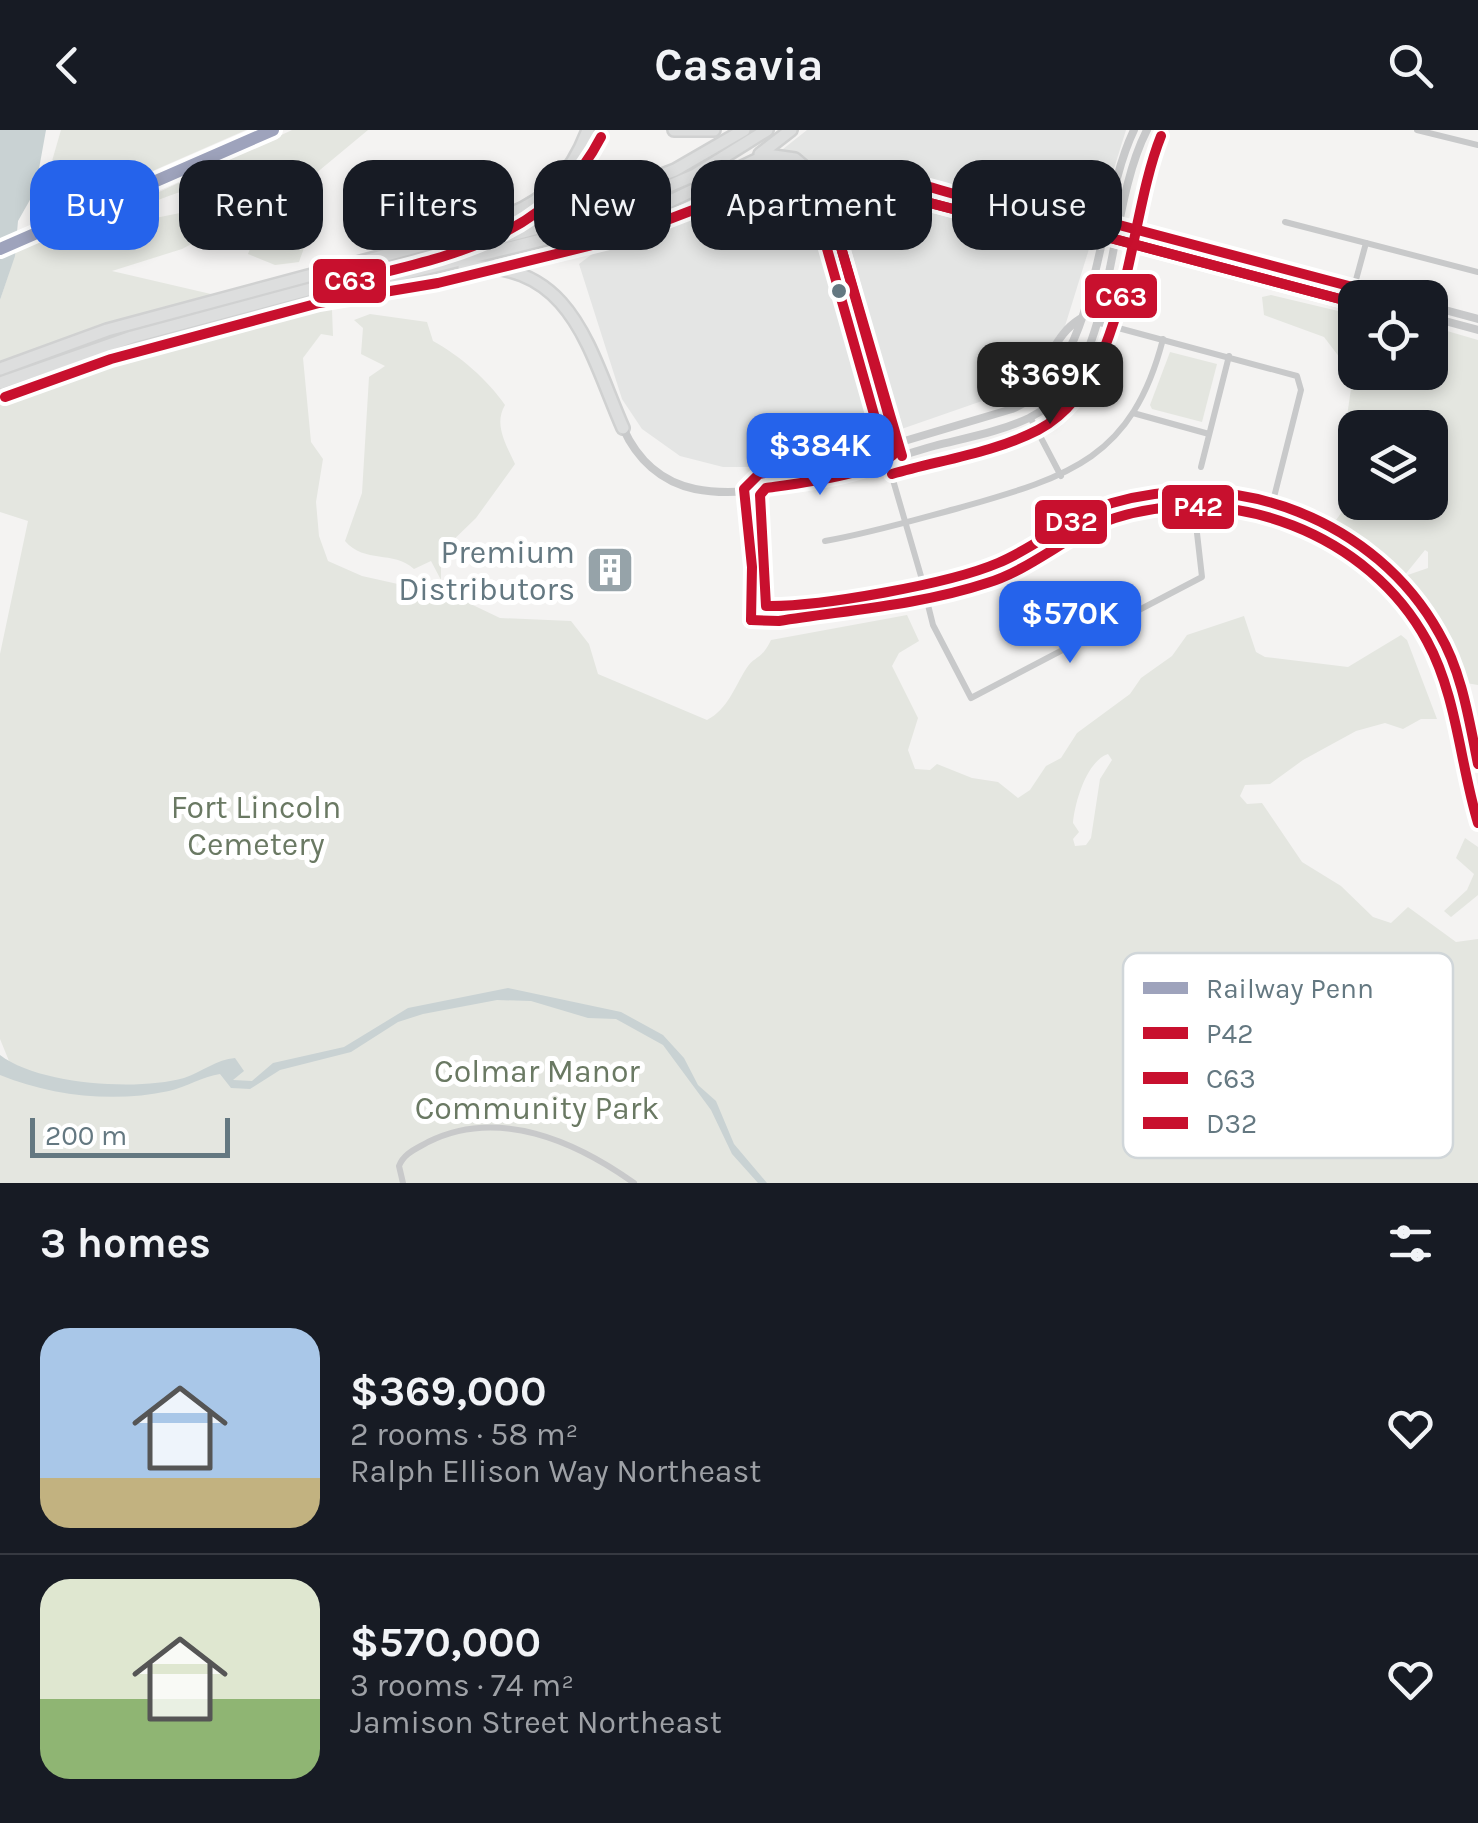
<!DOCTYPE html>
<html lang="en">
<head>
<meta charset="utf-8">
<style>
  :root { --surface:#171b24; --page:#20242c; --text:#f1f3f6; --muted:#9ea1a6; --line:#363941; --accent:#2563eb }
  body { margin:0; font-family:Karla,sans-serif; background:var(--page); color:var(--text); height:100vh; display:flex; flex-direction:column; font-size:38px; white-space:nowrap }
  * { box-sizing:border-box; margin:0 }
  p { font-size:32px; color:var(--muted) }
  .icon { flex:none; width:55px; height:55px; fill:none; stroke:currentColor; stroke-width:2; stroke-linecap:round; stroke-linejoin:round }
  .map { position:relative; height:1053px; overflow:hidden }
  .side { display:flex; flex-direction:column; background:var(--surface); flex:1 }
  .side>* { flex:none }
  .banner { position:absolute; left:30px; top:30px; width:1420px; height:90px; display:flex; gap:20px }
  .fabs { position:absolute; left:1338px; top:150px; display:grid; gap:20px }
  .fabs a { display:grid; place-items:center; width:110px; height:110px; border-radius:20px; background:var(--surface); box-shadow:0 5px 15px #0003; font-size:50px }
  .scale { position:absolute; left:30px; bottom:25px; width:200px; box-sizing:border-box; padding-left:10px; border:5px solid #647881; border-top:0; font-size:28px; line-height:35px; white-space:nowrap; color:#647881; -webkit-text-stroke:8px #fff; paint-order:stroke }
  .price { position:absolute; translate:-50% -85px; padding:0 22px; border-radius:20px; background:var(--accent); color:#fff; font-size:32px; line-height:65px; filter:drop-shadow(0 2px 5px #0008) }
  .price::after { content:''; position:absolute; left:50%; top:60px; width:30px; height:22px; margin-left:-15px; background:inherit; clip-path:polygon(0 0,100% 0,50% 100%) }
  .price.on { background:#222; color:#fff }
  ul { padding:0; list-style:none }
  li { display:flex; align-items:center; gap:30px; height:250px; padding:0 40px }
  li+li { border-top:2px solid var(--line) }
  li span { display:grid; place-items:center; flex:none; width:280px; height:200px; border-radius:30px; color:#555 }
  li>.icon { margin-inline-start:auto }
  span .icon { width:120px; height:120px; fill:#fffc; stroke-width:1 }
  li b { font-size:42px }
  h2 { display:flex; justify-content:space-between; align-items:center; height:120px; padding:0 40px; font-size:42px }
  .chip { padding:0 35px; border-radius:30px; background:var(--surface); box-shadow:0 5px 15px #0003; font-size:35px; line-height:90px }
  .chip.on { background:var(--accent); color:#fff }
  header { display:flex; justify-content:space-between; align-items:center; height:130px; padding:0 40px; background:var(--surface); font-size:45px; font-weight:700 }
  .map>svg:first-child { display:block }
</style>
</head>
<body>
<header><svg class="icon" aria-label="back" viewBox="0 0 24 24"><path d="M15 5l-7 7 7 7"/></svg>Casavia<svg class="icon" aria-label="search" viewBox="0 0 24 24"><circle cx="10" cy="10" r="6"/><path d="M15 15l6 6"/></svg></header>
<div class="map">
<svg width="1478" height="1053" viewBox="0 0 1478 1053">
  <rect width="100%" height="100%" fill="#f4f3f2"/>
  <polygon fill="#e4e5e4" points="807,0 1126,0 1056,225 1028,255 890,303 757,337 723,337 680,326 642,299 622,269 579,134 624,100 702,73 738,55"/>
  <g fill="#e4e6e0" fill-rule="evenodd">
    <polygon points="61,0 246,0 34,93"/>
    <path d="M292,0H368L297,59L310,101L299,132L275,135L248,124C258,101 260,72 280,53L275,39H270C217,53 165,60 119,91L120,95L190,81L227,58L249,62L253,70L244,81V102L207,97L195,112L182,119L112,141L297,184L311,178L332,180L333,206L321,204L303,228L311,312L323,329L316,372L319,406L328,431L362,446L456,467L500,488L571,491L589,514L598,544L707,590C728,579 734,558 746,539C755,525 761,531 771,510L907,485L919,511L899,523L892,536L918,588L908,620L915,639L930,640L937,634L972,648L998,652L1018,668L1030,660L1046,636L1061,628L1077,603L1130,564L1141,548L1172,526L1187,505L1244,486L1256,522L1265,527L1348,537L1401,505L1407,510L1437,589H1421L1403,599L1385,593L1356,601L1303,630L1270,654L1245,655L1240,666L1247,674L1262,673L1302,732L1341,756L1373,787L1391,793L1408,777L1456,812L1478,809V1053H0V927L9,931L0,909V524L28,391L0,382V170L16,120L144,69ZM1108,624L1112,630L1100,649L1091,708L1086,715L1075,716L1073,709L1079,702L1073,693C1075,671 1087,631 1108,624Z"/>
    <path d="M1271,165L1355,185V242H1430V196L1478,210V555L1454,551L1435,506L1399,448L1428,438V422L1425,420L1404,446L1354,407L1329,400L1346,376L1345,357L1352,349L1347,337L1353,320L1345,300L1353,245L1324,207L1264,185L1262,167ZM1355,298H1430V372H1355Z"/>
    <path d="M370,184L427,192L433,211C459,225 488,250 505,275C493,295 507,316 515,334L476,388L441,422V450L431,431L414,439C393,420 365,434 345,411L362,363L369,247L385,236L361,224L363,198L354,190Z"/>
    <polygon points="1170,222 1217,234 1202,292 1152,279 1150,275"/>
    <polygon points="1465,708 1478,717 1478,765 1451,787 1444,781 1467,760 1474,744 1456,728"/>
  </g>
  <g fill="#c9d2d3">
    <polygon points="0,0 46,0 35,61 18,91 15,126 0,170"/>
    <path d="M508,858L621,882L663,905L684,928L698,955L716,971L734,1014L767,1053H758L732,1024L711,980L663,915L616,889L588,888L531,871L497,870L423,884L398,892L351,922L280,940L250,959L231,958L220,944C204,946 186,957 169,961C114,973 51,966 0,945V925C39,955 138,961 184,948C202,942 217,929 235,928L244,941L233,950L252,951L273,933L344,917L408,878Z"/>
  </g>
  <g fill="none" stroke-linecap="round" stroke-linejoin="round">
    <g stroke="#d0d1d1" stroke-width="16">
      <g id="motorway">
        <polyline points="674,0 714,0"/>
        <polyline points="760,24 791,0"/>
        <path d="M502,87C546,72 572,43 588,0"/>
        <path d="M464,137C572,131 588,218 623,298"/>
        <polyline points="391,147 639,86 767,25 795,29 823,53"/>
        <polyline points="0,239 107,200 610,65 675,40 744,0"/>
        <polyline points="0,253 132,207 624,75 695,45 767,0"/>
      </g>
    </g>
    <g stroke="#c8c9ca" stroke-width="6">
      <polyline points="1417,0 1478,15"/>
      <polyline points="1024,81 1051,78 1106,91"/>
      <polyline points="1285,92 1478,142"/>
      <polyline points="1354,157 1366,113"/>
      <polyline points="1096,192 1297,246 1301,260 1269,387"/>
      <polyline points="1133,283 1209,304"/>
      <polyline points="1030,287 1061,346"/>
      <polyline points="1201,337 1229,226"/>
      <path d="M825,411C871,403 914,390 959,378C1067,347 1132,330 1163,209"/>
      <polyline points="923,453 817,89 820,58 837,42 858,39 1102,104"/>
      <polyline points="926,467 933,495 971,568 1202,447 1194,377"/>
      <path d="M403,1053L399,1036C404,1023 416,1019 428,1012C498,977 575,1011 634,1053"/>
    </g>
    <g stroke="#c8c9ca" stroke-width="8">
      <path d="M1134,0C1095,80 1101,242 1012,279L827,334L751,349L744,359L752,437L751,490L779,491C848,479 921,474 988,453C1034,439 1069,404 1115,388C1229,348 1372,405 1427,511C1456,568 1458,634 1478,693"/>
      <polyline points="1115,93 1396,168"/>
      <polyline points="1112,106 1355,168"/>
      <polyline points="1430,176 1478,189"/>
      <polyline points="1430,187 1478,200"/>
      <path d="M1023,250C1052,238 1050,208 1080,189"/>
      <path d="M623,298C637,329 661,352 695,359C764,373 867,335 934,316C965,308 999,302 1029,288C1045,280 1059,268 1069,254C1114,196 1111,69 1147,0"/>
      <polyline points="758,358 767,450 765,492"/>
    </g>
    <use href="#motorway" stroke="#dddede" stroke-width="11"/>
    <g stroke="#fff" stroke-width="18">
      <g id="bus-1">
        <path d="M883,316L816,80L820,58L840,41C914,41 981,85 1055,78L1394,168"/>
        <path d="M751,490L779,491C848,480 920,475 987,453C1033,439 1069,403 1115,388C1231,351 1369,404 1427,511C1457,566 1460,634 1478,693"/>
        <polyline points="751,490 752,437 744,359 759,344 820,335 883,316"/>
      </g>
    </g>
    <g stroke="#fff" stroke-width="18">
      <g id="bus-2">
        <path d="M349,151C452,125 548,109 601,7"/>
        <polyline points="5,267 111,229 319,173 438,153 617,109 693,80 770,41 789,43 813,64"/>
        <polyline points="902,326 831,83 834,66 846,56 861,55 1018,96 1054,93 1355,173"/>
        <path d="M892,344C940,330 993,323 1038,300C1130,251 1126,93 1161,6"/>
      </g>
    </g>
    <g stroke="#fff" stroke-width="18">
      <path id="bus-3" d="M1355,173L1054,93L1018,96L861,55L842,58L832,69L831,82L898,319C885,344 794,354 766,358L760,365L766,476C819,477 949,454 998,433C1037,417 1070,386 1112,373C1235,336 1376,390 1439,503C1462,542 1469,590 1478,634"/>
    </g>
    <use href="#bus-1" stroke="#c8102e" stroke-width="10"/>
    <use href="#bus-2" stroke="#c8102e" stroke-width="10"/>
    <use href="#bus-3" stroke="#c8102e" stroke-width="10"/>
    <g stroke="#fff" stroke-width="20">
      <polyline id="rail-1" points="0,119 273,0"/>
    </g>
    <use href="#rail-1" stroke="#9ea3bc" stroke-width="12"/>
  </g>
  <defs>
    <g id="building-square" transform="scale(2.5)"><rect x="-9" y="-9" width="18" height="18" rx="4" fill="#96a3a9" stroke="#fff"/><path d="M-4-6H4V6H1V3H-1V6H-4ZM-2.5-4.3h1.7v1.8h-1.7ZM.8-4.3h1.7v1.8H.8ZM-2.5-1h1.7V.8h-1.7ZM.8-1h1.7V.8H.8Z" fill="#fff"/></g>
  </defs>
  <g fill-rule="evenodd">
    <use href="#building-square" x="610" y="440"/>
  </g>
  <circle fill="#647881" stroke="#fff" stroke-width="4" cx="839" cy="161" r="9"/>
  <g text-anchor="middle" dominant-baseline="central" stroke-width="10" stroke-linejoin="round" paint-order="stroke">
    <g font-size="32" fill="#647881" stroke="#fff" text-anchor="end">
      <text x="575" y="422">Premium<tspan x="575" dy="37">Distributors</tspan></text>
    </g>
    <g font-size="32" fill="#6a7963" stroke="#fff">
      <text x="256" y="677">Fort Lincoln<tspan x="256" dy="37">Cemetery</tspan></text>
      <text x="537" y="941">Colmar Manor<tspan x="537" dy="37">Community Park</tspan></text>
    </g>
  </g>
  <rect x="1123" y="823" width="330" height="205" rx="15" fill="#fff" stroke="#d0d6d9" stroke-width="2.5"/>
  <rect x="1143" y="852" width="45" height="12" fill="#9ea3bc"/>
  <rect x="1143" y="897" width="45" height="12" fill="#c8102e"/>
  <rect x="1143" y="942" width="45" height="12" fill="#c8102e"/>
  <rect x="1143" y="987" width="45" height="12" fill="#c8102e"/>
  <g font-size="28" fill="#647881">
    <text x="1206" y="868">Railway Penn</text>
    <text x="1206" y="913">P42</text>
    <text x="1206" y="958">C63</text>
    <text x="1206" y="1003">D32</text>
  </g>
  <g stroke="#fff" stroke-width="4">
    <rect x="311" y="127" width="77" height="48" rx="10" fill="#c8102e"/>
    <rect x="1083" y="142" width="76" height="48" rx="10" fill="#c8102e"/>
    <rect x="1160" y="353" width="76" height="48" rx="10" fill="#c8102e"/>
    <rect x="1033" y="368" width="76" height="48" rx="10" fill="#c8102e"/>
  </g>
  <g font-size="28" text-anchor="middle" font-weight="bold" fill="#fff">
    <text x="350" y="160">C63</text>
    <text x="1121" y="176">C63</text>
    <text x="1198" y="386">P42</text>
    <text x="1071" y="401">D32</text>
  </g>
</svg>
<div class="fabs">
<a><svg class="icon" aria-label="locate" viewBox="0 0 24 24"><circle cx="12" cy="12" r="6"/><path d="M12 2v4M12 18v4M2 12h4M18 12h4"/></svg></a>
<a><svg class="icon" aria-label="layers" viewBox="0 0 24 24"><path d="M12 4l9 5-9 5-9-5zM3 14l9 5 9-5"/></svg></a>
</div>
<div class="scale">200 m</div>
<b class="price on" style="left:1050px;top:297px">$369K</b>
<b class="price" style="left:820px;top:368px">$384K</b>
<b class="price" style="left:1070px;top:536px">$570K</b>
<div class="banner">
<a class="chip on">Buy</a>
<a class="chip">Rent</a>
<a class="chip">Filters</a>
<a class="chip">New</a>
<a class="chip">Apartment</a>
<a class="chip">House</a>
</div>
</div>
<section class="side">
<h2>3 homes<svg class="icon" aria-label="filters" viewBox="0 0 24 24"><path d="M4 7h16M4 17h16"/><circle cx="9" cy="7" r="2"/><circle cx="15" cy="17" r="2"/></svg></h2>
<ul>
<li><span style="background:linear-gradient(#a9c7e8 75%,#c2b280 0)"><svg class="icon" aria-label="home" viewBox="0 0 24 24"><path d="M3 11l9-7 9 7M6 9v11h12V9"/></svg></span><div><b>$369,000</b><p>2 rooms · 58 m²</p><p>Ralph Ellison Way Northeast</p></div><svg class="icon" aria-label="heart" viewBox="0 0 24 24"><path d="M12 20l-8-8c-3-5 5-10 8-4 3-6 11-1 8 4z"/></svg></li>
<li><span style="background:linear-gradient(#dfe7d0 60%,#8fb573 0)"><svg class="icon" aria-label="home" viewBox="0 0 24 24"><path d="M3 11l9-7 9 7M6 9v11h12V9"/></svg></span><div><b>$570,000</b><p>3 rooms · 74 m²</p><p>Jamison Street Northeast</p></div><svg class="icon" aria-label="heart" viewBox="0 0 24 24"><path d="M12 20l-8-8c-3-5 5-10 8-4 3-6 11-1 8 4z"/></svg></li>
</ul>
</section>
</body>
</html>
